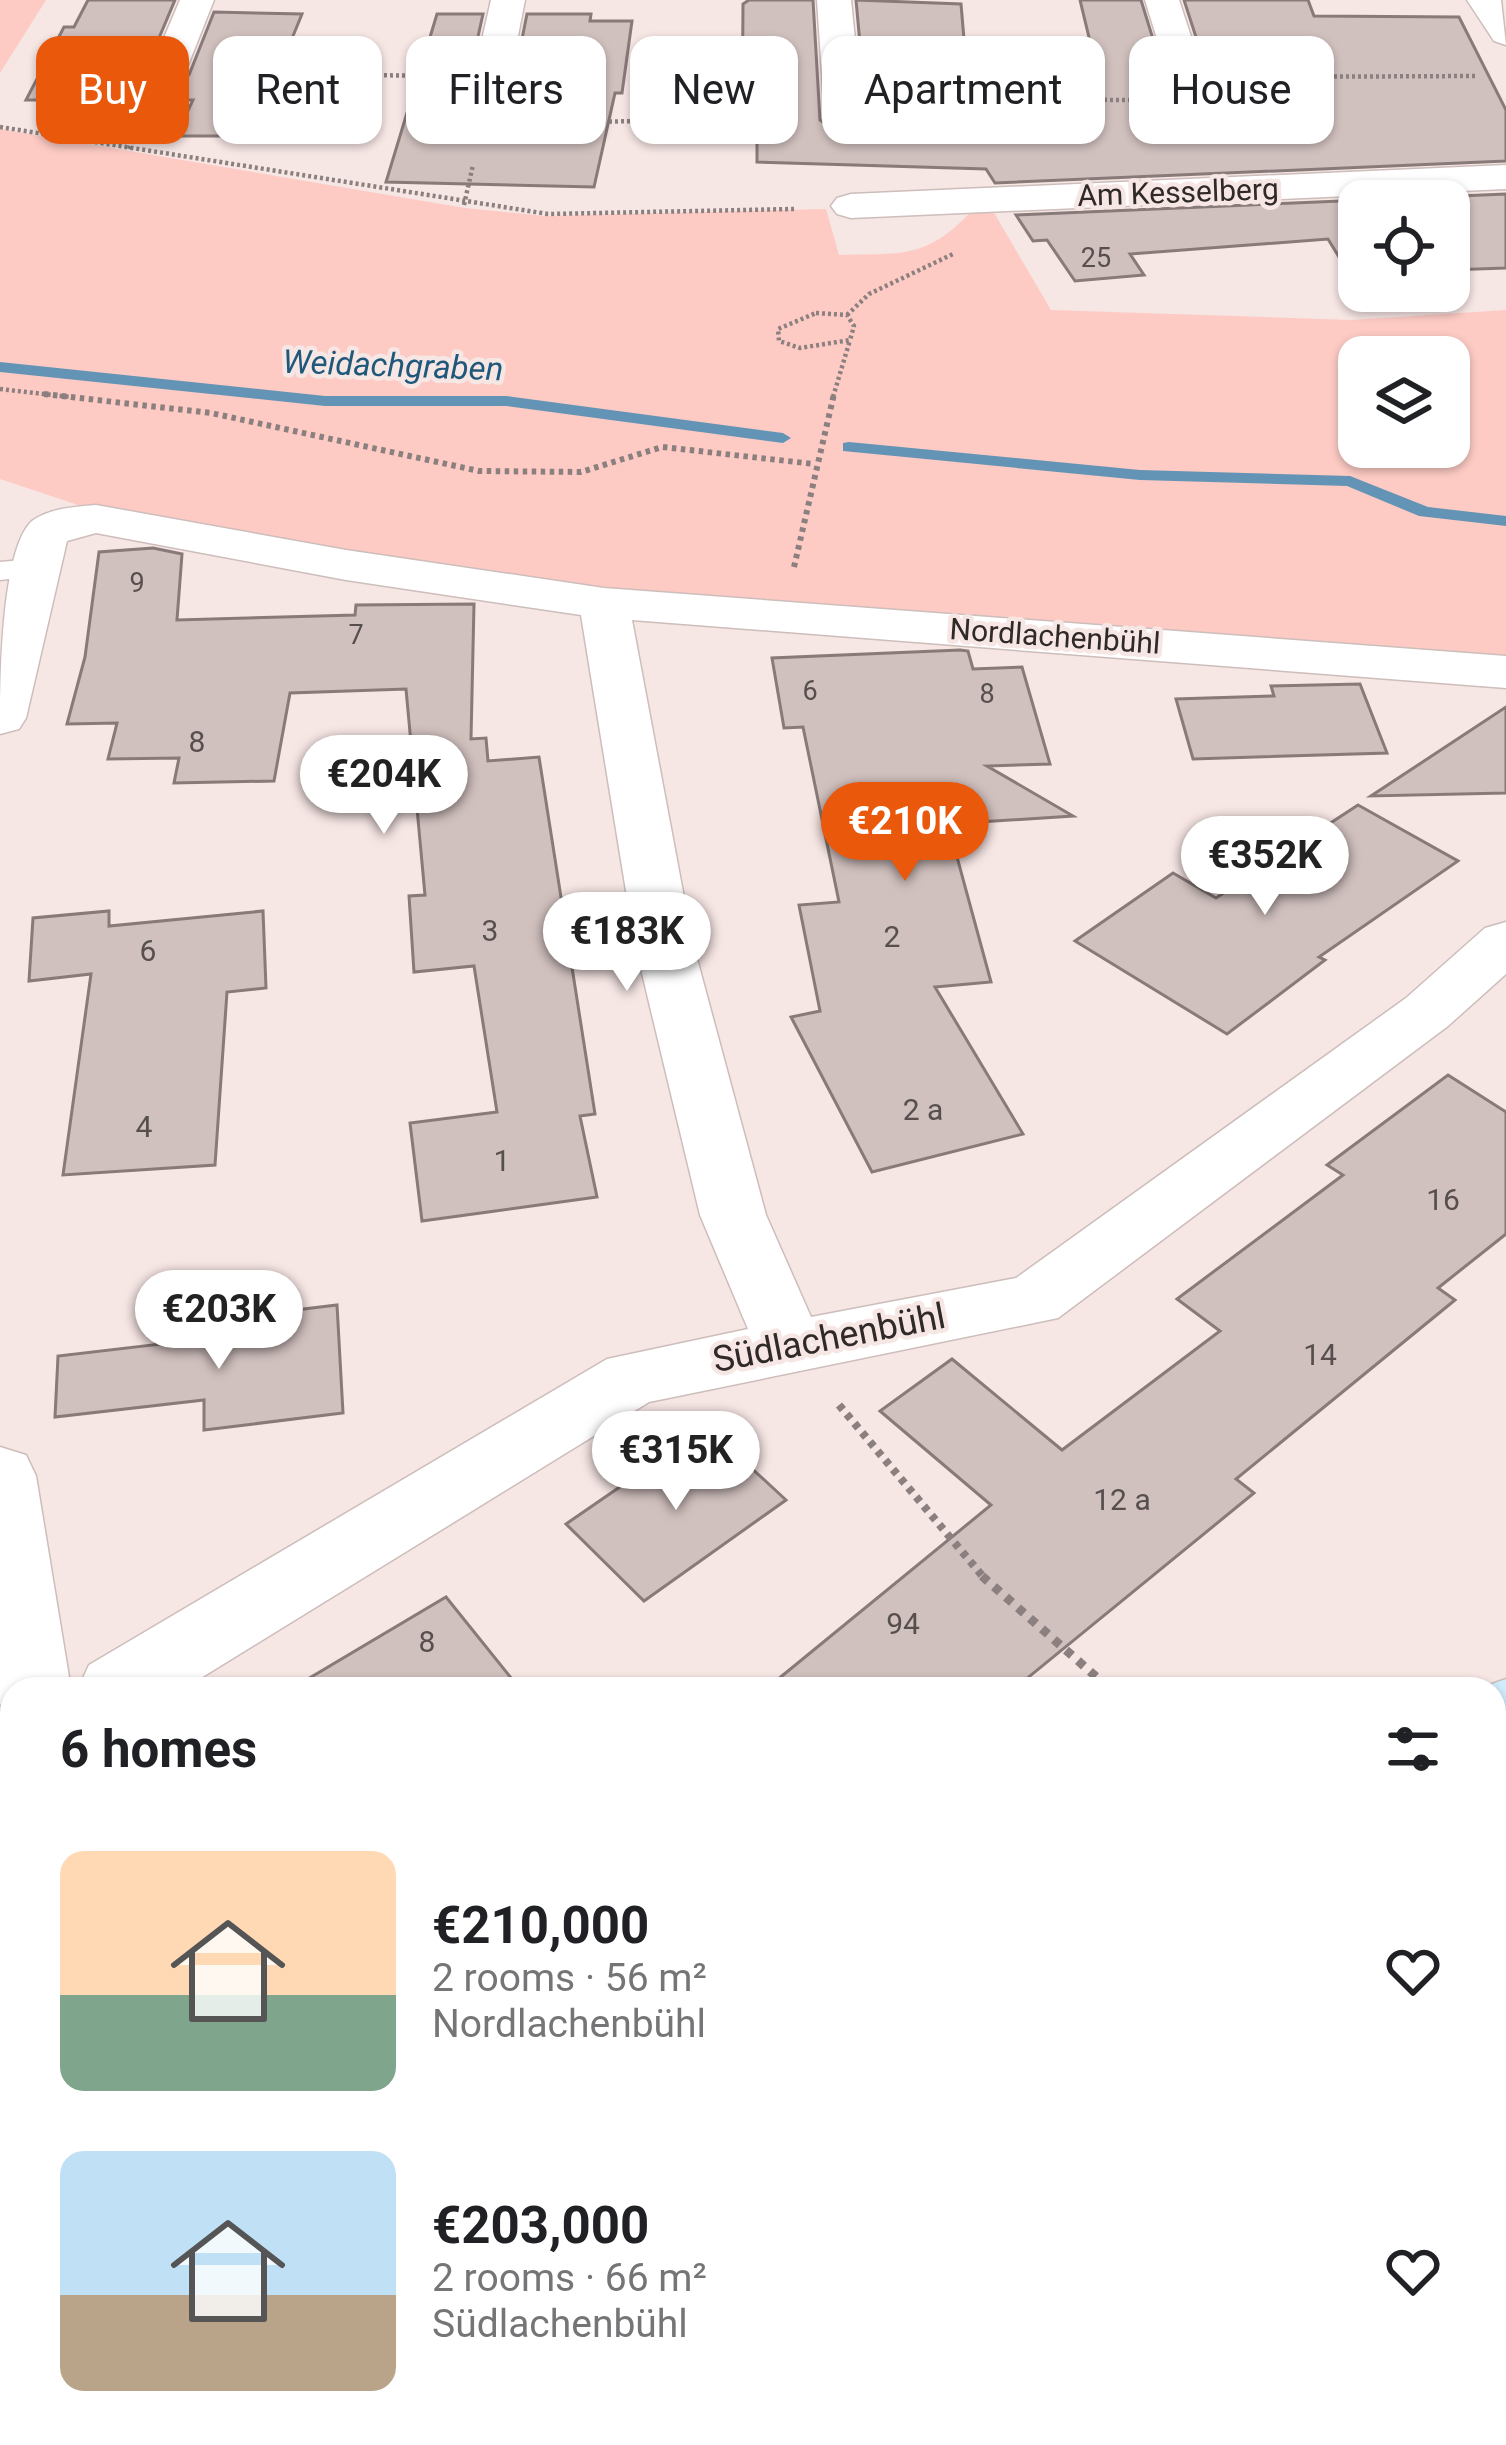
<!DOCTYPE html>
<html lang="en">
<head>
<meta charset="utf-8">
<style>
  :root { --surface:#fff; --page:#f6f6f6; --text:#202124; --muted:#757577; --accent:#ea580c }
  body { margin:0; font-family:Roboto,sans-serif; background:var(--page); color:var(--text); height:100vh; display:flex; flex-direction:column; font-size:45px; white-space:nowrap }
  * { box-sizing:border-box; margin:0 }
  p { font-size:39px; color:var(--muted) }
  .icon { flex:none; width:66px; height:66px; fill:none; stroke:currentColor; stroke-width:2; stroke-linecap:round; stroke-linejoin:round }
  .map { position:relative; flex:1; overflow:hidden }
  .sheet { position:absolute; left:0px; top:1677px; width:1506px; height:768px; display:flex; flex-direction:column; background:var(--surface); border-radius:36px 36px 0 0; box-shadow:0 3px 9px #0004 }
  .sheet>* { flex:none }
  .banner { position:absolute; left:36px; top:36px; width:1434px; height:108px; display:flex; gap:24px }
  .controls { position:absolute; left:1338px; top:180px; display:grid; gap:24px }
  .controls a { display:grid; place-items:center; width:132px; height:132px; border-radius:24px; background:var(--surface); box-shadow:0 3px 9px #0004; font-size:60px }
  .price { position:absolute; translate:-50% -102px; padding:0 27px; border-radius:42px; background:#fff; color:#222; font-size:39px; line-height:78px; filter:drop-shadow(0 3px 6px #0008) }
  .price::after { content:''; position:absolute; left:50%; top:72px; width:36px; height:27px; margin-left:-18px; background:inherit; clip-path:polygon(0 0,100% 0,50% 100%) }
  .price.active { background:var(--accent); color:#fff }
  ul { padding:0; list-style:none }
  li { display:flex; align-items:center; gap:36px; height:300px; padding:0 60px }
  li span { display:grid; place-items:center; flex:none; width:336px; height:240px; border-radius:24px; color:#555 }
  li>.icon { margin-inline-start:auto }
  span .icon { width:144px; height:144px; fill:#fffc; stroke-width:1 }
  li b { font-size:51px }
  h2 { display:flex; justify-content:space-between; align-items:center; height:144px; padding:0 60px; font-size:51px }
  .tag { padding:0 42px; border-radius:24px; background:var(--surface); box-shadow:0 3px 9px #0004; font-size:42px; line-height:108px }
  .tag.active { background:var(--accent); color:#fff }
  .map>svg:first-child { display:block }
</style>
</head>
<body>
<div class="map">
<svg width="1506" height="2445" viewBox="0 0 1506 2445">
  <rect width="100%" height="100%" fill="#f6e6e4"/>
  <g fill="#fdcbc4" fill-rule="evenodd">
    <polygon points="0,0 46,0 0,73"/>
    <path d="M0,129L465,208L545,216L826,209L839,255C901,253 925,260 971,212L993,211L1051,310L1351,320L1506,310V665L604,596L105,514L0,479ZM1359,357H1449V447H1359Z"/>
  </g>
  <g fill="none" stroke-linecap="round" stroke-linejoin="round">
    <g fill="#6494b5" fill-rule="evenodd">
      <polygon points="0,362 325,396 506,396 783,433 791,438 783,443 506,406 325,406 0,372"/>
      <polygon points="849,442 1140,470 1350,476 1428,507 1506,516 1506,526 1419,516 1347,486 1140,480 843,451 843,443"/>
    </g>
  </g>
  <g fill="#d0c0be" stroke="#887a78" stroke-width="3">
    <polygon points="88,0 175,0 145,71 165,88 189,75 214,12 302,14 252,136 176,136 193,100 26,100 64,27 74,27"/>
    <polygon points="749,0 813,0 820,120 845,135 861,131 867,120 856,0 961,4 965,51 1093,54 1080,0 1141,0 1172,101 1195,115 1211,110 1216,99 1184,0 1308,0 1314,16 1459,17 1506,110 1506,161 995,183 986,169 757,162 757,138 742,138 743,4"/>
    <polygon points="437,14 483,14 459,122 480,138 505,124 527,14 591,14 590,21 632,21 622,93 615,93 594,187 386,182"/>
    <polygon points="1506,194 1506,268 1449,270 1449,201 1359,201 1359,275 1350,275 1328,239 1130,254 1144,275 1075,281 1047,240 1033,241 1016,215"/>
    <polygon points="153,548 182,554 177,620 355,615 356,605 474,604 471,739 486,738 488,761 539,757 595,1114 580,1116 597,1197 422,1221 410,1123 497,1112 474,966 414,972 409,896 425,895 406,689 290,693 274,781 174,783 179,758 108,759 117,723 67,724 85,657 99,552"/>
    <polygon points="960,650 968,651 973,669 1022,667 1050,764 987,766 1073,816 948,824 991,982 935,987 1023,1134 872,1172 791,1017 820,1011 799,905 839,902 803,727 784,728 772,658"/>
    <polygon points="1360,684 1387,753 1193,759 1176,699 1274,696 1271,686"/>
    <polygon points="1506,707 1506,793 1371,796"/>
    <polygon points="1358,805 1458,861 1319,957 1325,960 1227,1034 1075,941 1173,873 1216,898"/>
    <polygon points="109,911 109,926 263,911 266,988 227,992 215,1165 63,1175 91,974 29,981 33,918"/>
    <polygon points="1448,1075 1506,1112 1506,1234 1438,1288 1455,1300 1236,1479 1254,1493 1014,1689 766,1689 991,1505 880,1411 952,1359 1062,1450 1220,1331 1177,1299 1343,1175 1327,1165"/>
    <polygon points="337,1305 343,1413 204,1430 204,1400 55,1417 58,1356 204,1339 204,1321"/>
    <polygon points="707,1427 786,1500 644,1601 566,1524"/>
    <polygon points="446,1597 520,1689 291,1689"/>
  </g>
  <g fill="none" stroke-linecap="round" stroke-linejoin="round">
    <g stroke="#cdbdbb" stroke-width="3">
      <polygon id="service" points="33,559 44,561 49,568 44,575 0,580 0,562"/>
    </g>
    <g stroke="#cdbdbb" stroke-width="3">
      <g id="minor">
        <polygon points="180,0 214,0 185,73 167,84 149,73"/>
        <polygon points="491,0 525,0 501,123 482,134 463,123"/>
        <polygon points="817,0 851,0 863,120 857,128 844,131 825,120"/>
        <polygon points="1145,0 1179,0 1212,100 1207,108 1194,111 1176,100"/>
        <polygon points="1467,0 1501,0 1506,45 1494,41"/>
        <polygon points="1506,165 1506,189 851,218 837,214 831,206 837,198 851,194"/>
        <path d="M96,505L346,550L604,588L1506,656V688L632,620L692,940L766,1215L811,1317L1016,1278L1406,998L1485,928L1506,922V974L1448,1026L1058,1318L649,1402L183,1689H78L89,1665L607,1359L748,1329L700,1215L634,940L581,615L346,580L96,533L67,541L26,718L19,729L0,734C0,688 0,550 32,521C50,508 74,507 96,505Z"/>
        <polygon points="0,1447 26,1455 36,1476 71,1689 12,1689 12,1716 0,1704"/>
        <polygon points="12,1722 12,1797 0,1802 0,1726"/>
      </g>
    </g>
    <g stroke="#cdbdbb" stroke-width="3">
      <g id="secondary">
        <polygon points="1506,1679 1506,1757 1494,1762 1494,1689 1478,1689"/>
        <polygon points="751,2433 856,2433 851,2445 746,2445"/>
      </g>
    </g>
    <g stroke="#8b807f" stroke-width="4.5" stroke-dasharray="3 3" stroke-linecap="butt">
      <polyline points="228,73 435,76"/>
      <polyline points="1244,77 1475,76"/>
      <polyline points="900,99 1137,100"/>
      <polyline points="543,122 786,120"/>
      <polyline points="0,127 548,214 794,209"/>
      <polyline points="129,149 144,118"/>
      <polyline points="464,205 473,165"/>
      <polygon points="816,313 847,315 854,326 850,340 800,348 779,341 778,329"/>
      <polyline points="847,315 869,294 953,254"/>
      <polyline points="0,389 70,397"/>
      <polyline points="833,397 850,340"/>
    </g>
    <g stroke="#8b807f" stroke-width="6" stroke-dasharray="4.5 4.5" stroke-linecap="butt">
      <polyline points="44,394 211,413 479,471 581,472 662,447 814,464"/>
      <polyline points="794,567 834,394"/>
    </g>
    <polyline stroke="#8b807f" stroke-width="8" stroke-dasharray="6 6" stroke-linecap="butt" points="839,1405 985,1579"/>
    <g stroke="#8b807f" stroke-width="9" stroke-dasharray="8 8" stroke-linecap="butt">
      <polyline points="982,1576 1110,1689"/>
      <polyline points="692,2445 704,2433"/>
    </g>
    <use href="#service" fill="#fff" fill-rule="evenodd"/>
    <use href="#minor" fill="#fff" fill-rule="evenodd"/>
    <use href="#secondary" fill="#d1ecfd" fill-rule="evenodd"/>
  </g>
  <g text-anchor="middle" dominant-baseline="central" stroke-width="9" stroke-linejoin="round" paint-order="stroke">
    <g font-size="27" fill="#574f4e">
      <text x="1096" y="258">25</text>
      <text x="137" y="583">9</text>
      <text x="356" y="635">7</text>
      <text x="810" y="691">6</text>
      <text x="987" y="694">8</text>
    </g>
    <g font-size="30" fill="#2f2928" stroke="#f6e6e4">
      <text transform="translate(1178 192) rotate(-2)">Am Kesselberg</text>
      <text transform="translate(1055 636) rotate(4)">Nordlachenbühl</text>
    </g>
    <g font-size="30" fill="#574f4e">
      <text x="197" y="741">8</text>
      <text x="490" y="930">3</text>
      <text x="892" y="936">2</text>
      <text x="148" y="950">6</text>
      <text x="923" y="1109">2 a</text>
      <text x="144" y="1126">4</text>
      <text x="502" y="1160">1</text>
      <text x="1443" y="1199">16</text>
      <text x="1320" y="1354">14</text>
      <text x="1122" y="1499">12 a</text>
      <text x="903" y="1623">94</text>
      <text x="427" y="1641">8</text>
    </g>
    <g font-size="33" font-style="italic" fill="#1f587a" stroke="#f6e6e4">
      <text transform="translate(393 365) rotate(2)">Weidachgraben</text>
    </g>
    <g font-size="36" fill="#2f2928" stroke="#f6e6e4">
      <text transform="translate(829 1338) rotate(-11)">Südlachenbühl</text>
    </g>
  </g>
</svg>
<div class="controls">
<a><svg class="icon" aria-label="locate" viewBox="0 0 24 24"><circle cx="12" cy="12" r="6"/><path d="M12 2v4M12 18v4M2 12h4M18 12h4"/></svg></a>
<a><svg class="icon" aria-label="layers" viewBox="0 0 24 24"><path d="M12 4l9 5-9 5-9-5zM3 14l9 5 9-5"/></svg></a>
</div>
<b class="price" style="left:384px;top:837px">€204K</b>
<b class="price active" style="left:905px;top:884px">€210K</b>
<b class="price" style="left:1265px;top:918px">€352K</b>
<b class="price" style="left:627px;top:994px">€183K</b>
<b class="price" style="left:219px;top:1372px">€203K</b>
<b class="price" style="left:676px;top:1513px">€315K</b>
<div class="banner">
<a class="tag active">Buy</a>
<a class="tag">Rent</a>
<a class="tag">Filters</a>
<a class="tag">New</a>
<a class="tag">Apartment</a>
<a class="tag">House</a>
</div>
<section class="sheet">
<h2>6 homes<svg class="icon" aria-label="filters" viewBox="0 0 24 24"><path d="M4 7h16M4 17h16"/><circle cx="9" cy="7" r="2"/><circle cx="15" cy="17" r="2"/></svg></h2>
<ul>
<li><span style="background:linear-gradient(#ffd9b3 60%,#7fa58c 0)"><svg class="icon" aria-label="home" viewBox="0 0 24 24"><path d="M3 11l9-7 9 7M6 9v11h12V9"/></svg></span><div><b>€210,000</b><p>2 rooms · 56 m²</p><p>Nordlachenbühl</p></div><svg class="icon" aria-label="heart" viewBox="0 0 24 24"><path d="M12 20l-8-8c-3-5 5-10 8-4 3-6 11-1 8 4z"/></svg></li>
<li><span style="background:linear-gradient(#bfe0f5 60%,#b9a48a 0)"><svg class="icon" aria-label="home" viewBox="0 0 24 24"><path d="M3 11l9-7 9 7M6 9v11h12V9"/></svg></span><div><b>€203,000</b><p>2 rooms · 66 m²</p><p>Südlachenbühl</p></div><svg class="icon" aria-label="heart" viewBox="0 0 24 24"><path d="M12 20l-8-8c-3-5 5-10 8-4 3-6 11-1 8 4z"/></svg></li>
</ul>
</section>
</div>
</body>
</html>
